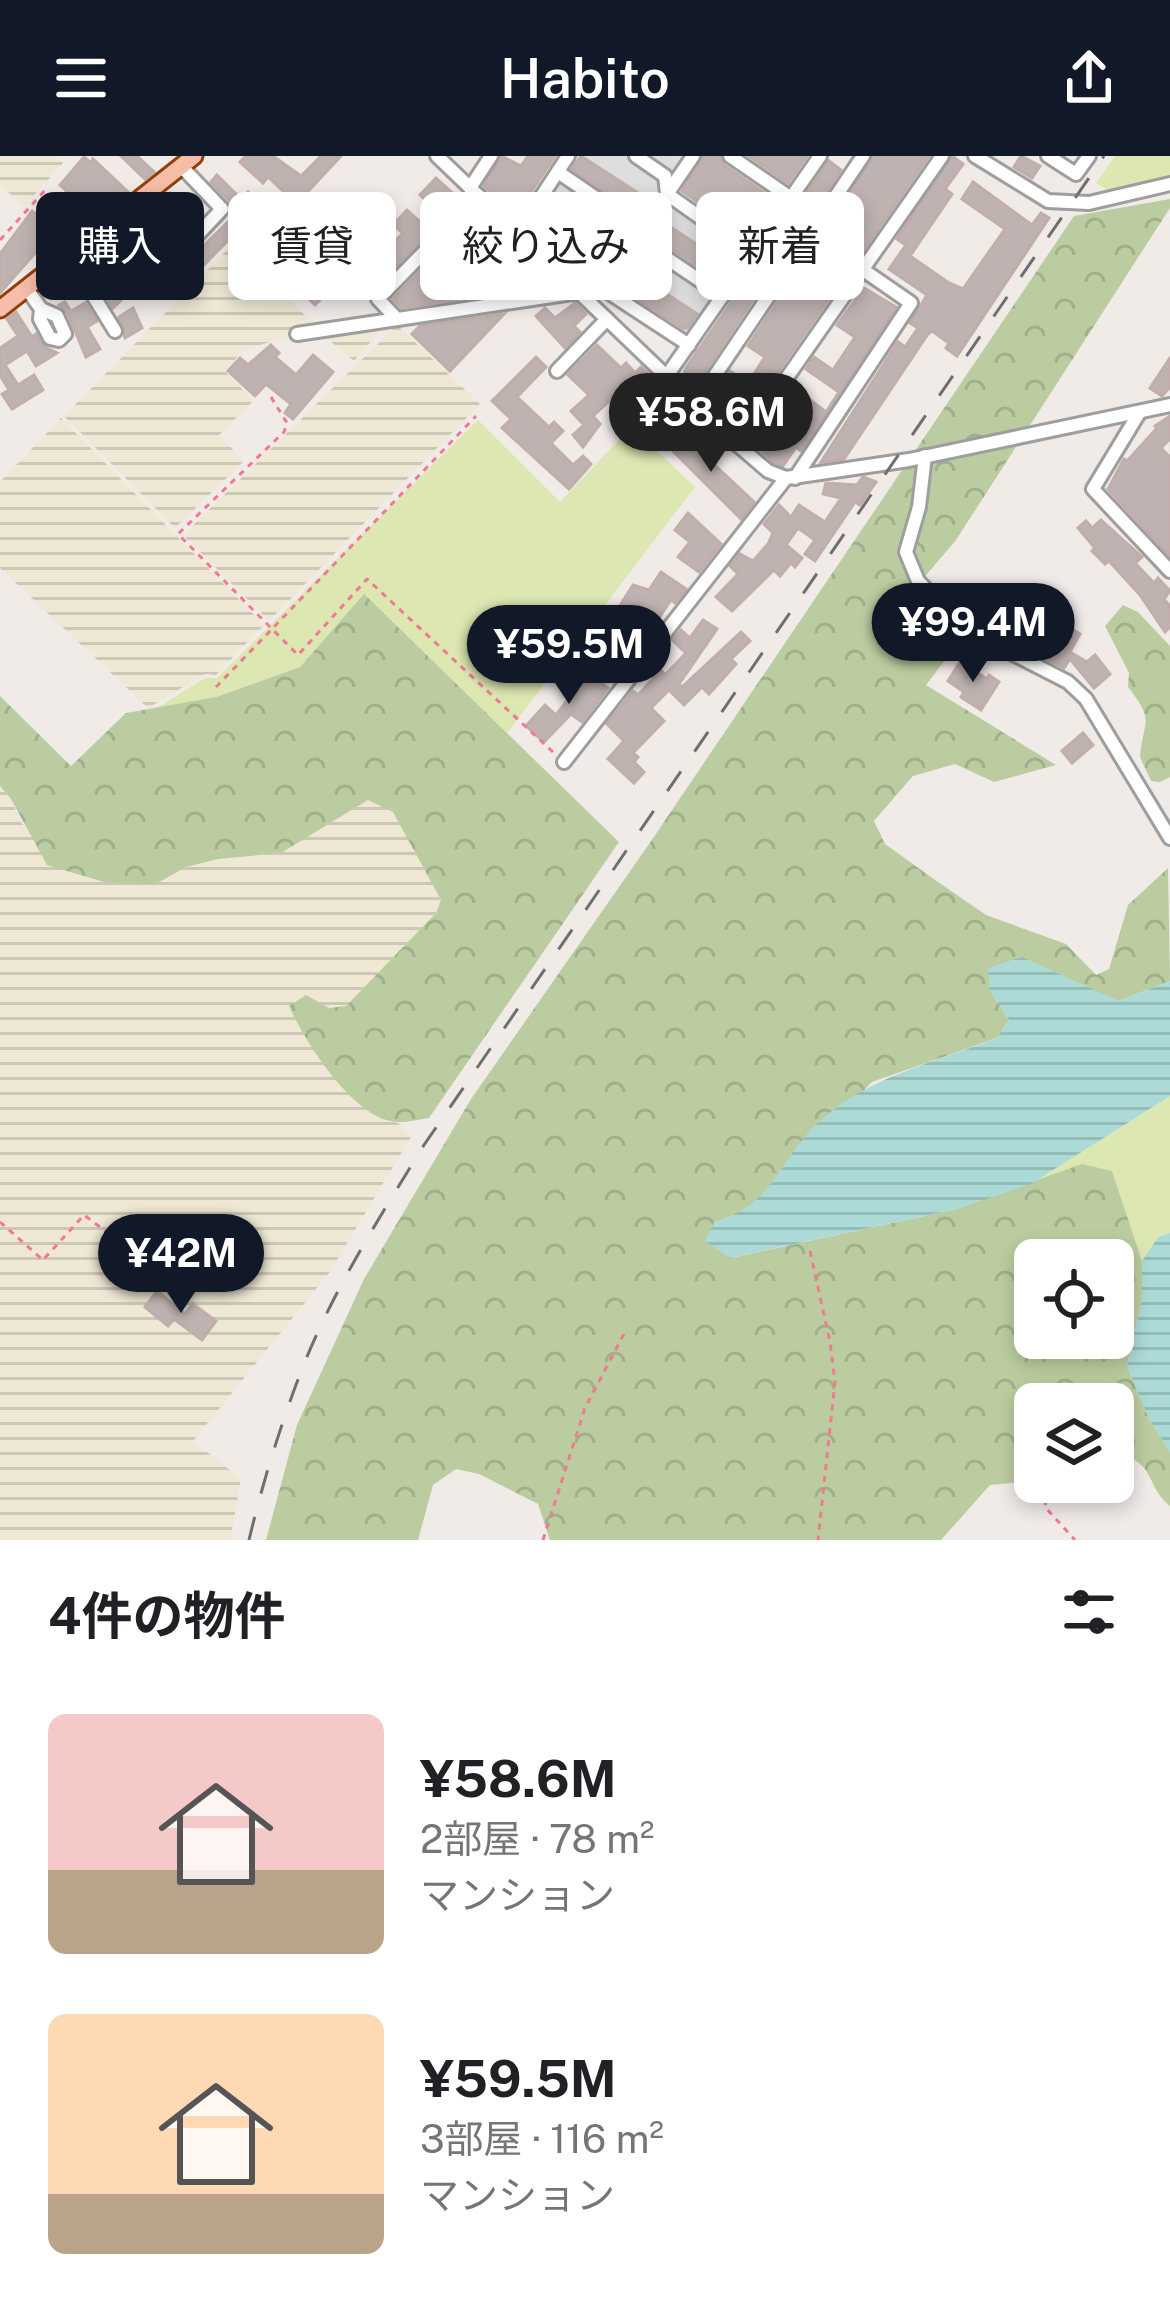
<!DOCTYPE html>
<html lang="ja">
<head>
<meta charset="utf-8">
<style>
  :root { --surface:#fff; --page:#f2f2f2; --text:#202124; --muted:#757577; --accent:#111827 }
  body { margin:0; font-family:"Public Sans","Noto Sans JP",sans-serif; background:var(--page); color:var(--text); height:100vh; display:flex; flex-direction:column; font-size:45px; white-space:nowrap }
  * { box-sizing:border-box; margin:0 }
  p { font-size:39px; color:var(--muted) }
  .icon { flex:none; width:66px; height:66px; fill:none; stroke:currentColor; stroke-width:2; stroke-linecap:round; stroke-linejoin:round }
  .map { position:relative; height:1384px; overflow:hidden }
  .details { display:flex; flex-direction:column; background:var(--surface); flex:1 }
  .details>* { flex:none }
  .guide { position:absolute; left:36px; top:36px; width:1098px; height:108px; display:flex; gap:24px }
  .buttons { position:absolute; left:1014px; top:1083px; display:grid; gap:24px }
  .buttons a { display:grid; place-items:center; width:120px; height:120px; border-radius:18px; background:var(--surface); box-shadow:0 6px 18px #0003; font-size:60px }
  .price { position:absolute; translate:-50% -102px; padding:0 27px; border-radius:42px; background:var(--accent); color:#fff; font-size:39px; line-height:78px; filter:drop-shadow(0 3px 6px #0008) }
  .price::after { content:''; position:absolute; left:50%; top:72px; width:36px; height:27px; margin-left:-18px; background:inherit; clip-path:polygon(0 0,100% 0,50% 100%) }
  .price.active { background:#222; color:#fff }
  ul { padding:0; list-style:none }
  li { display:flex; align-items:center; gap:36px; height:300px; padding:0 48px }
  li span { display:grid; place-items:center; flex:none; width:336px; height:240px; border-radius:18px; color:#555 }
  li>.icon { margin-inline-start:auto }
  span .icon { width:144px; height:144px; fill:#fffc; stroke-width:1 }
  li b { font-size:51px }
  h2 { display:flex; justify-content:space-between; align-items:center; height:144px; padding:0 48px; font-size:51px }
  .tag { padding:0 42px; border-radius:18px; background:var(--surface); box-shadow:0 6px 18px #0003; font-size:42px; line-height:108px }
  .tag.active { background:var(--accent); color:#fff }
  header { display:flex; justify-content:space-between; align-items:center; height:156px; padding:0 48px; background:var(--accent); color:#fff; font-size:54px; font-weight:600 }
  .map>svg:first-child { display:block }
</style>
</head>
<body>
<header><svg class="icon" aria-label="menu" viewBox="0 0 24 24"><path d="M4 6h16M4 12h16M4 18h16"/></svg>Habito<svg class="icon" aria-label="share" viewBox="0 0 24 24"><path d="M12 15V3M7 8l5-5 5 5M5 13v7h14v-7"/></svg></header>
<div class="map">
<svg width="1170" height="1384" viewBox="0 0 1170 1384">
  <defs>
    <pattern id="farmland-rules" width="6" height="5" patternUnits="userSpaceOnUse" patternTransform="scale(3)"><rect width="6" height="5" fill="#eee8d5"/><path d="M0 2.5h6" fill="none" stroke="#ccc7b7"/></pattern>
    <pattern id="forest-crowns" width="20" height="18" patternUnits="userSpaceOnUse" patternTransform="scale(3)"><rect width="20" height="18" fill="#bbcda0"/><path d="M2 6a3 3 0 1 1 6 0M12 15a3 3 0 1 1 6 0" fill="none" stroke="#a0b08a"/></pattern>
    <pattern id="water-rules" width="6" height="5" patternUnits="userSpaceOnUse" patternTransform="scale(3)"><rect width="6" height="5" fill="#acdbd7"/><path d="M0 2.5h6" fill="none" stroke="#94bcb8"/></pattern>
  </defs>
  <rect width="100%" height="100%" fill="#f1ebe8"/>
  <polygon fill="#dfdede" points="569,0 697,0 781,57 689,189 602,132 601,122 524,67"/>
  <g fill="url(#farmland-rules)">
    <polygon points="0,0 56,0 63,7 24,50 0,29"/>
    <polygon points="270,49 315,95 280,129 234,84"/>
    <polygon points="233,88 313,167 284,182 246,193 224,214 253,245 219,279 244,305 175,372 64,260"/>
    <polygon points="384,170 354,205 324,180"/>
    <polygon points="394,172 400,172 480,248 269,465 183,379"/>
    <polygon points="61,262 264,469 216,519 205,518 148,552 0,412 0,326"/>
    <polygon points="0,630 11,643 22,668 154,729 186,711 218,703 281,697 368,644 393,655 441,744 436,757 346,850 329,852 382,963 398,967 411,981 329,1117 193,1285 241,1323 230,1384 0,1384"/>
  </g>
  <g fill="#dce7b2">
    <polygon points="1115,0 1170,0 1170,20 1108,34 1096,27"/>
    <polygon points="478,264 560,346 631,271 695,331 507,577 364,439 300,511 216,541 152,555 205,522 217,522"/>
    <polygon points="1170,940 1170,1077 1158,1081 1142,1105 1112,1015 1031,1028"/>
  </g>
  <g fill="url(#forest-crowns)" fill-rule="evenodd">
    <path d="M1170,43V52L956,384L911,437L958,487L926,529L1056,609L994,626L955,608L913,620L874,665L885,688L931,721L986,759L1066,788L1096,819L1109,813L1128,749L1168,712L1170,825L1119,845L1087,834H990L1009,864L997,882L872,926L768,1035L736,1060L714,1066L731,1102L956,1053L1082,1008L1112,1015L1142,1105V1144L1127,1209L1149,1263L1170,1296V1350C1143,1327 1160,1310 1113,1294V1248H1035V1325L990,1329L941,1384H550L538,1348L479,1318L456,1313L433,1329L418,1384H266L297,1269L364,1123L471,943L649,688L1074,60ZM1035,1104H1113V1182H1035Z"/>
    <path d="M364,438L619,686L429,962C416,964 403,968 390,965C350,956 305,886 289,850L306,839L329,852L346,850L436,757L441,744L393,656L368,644L281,697L218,703L186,711L154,729L104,726L47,709L11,643L0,630V540L71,610L126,557L216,541L300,511Z"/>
    <path d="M1123,449L1138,456L1170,490V621L1160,626L1151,625L1140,601C1143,563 1156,567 1128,531L1129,517L1105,470Z"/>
  </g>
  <g fill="url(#water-rules)">
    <path d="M1022,801L1119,845L1170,825V940L1031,1028L956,1053L730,1102L705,1085L714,1066C775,1049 779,1002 820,965C869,920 936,906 997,882L1009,864L990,834L988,812Z"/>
    <polygon points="1170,1077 1170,1296 1149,1263 1127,1209 1142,1144 1142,1105 1158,1081"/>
  </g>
  <g fill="#beb3b1" stroke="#c1aeab" stroke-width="3">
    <polygon points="121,0 137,0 154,16 145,23"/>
    <polygon points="246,0 273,0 301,20 321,0 341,0 286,59 273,47 284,36 268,21 263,27 240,6"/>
    <polygon points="501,0 521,10 528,0 555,0 515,60 484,30"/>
    <polygon points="581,0 655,48 649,57 730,110 720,125 648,77 643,61 572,13"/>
    <polygon points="703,0 720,0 724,9 769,40 765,47 771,52 750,82 682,35"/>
    <polygon points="749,0 807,0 788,27"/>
    <polygon points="873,0 929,0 860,99 825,75"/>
    <polygon points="952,0 963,8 945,33 952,38 910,100 949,127 963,133 1005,73 962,43 973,26 1032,69 1041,57 1049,62 957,200 946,192 949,187 932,175 928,178 844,303 821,306 898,186 905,191 918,172 910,167 927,139 889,113 906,89 897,83"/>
    <polygon points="1021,0 1040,10 1032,22 1014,11"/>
    <polygon points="84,1 91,7 93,3 128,36 119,44 114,39 97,61 84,49 69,64 64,59 48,77 58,85 44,102 36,96 0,137 0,98 32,55 41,62 67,35 60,29"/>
    <polygon points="829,5 841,14 809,61 796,53"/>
    <polygon points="217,19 241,43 248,36 257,46 250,54 254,58 192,121 182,111 235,59 230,46 211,26"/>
    <polygon points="436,22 460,44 444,61 420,39"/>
    <polygon points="170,37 197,64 169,93 141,68"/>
    <polygon points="549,50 622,98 617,105 697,158 688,171 684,173 612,126 607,113 539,65"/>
    <polygon points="407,54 430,75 387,119 382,115 366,132 352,119 381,85 388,92 403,77 393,69"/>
    <polygon points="476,58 495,77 474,98 491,115 515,94 522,101 512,110 534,132 401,152 393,143 427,108 433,112 423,124 440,139 469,109 454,94 471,78 464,71"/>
    <polygon points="783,72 795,81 694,232 683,221 686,212"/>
    <polygon points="123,82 135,94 131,98 149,117 113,152 96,124 101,120 89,99 107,88 110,94"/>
    <polygon points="814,98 819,102 822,98 847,117 737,274 709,247 730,215 748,227 765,201 748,190 806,103 809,105"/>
    <polygon points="308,118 327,137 315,149 296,130"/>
    <polygon points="864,132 896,151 801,295 796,291 783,310 773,306 754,287 762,275 766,278 790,236 794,239 797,234 826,256 839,236 806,213 814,201 833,214 855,181 837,169"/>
    <polygon points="65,146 71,155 85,147 97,165 87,171 100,193 86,201 67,156 59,149"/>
    <polygon points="575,147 586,158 574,170 580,176 565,192 536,160 545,152 555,162"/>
    <polygon points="133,152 142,172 125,182 119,161"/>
    <polygon points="16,156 32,181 36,178 43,190 57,197 36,210 27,195 5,209 18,229 34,219 43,234 12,253 2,238 9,234 0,219 0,192 18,180 7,163"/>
    <polygon points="504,158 450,215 412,178 420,170"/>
    <polygon points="271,189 279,197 275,201 296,219 313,199 333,216 293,263 285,257 291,248 266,228 255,240 228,215 240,202 248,209"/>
    <polygon points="597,189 621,212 626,207 635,217 641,211 689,258 674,273 656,255 644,267 617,238 593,260 600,268 583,291 573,279 584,269 571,255 589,239 568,219"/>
    <polygon points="536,201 546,211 517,241 549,271 554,266 563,275 551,287 573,309 583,300 591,308 569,333 502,272 511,263 492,245"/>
    <polygon points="1170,202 1170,231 1162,240 1150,232"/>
    <polygon points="1170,260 1170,283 1161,292 1170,301 1170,400 1108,333 1124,303 1127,305 1157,272 1155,270"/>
    <polygon points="676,277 690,291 696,286 707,296 704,299 754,346 741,363 665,287"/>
    <polygon points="863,321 876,326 860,349 855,346 815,405 805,398 815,384 798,372 786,389 802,402 795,411 791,407 780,420 774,414 732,455 716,441 738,418 730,410 740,398 753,405 768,388 773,377 764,368 779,349 791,361 799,349 825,366 841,342 823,338 826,327 857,329"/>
    <polygon points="688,357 721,388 699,416 678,401 690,386 675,374"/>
    <polygon points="1101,364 1142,401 1135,407 1154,427 1158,422 1170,435 1164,443 1170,450 1170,471 1165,476 1140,439 1109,405 1105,408 1092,395 1095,392 1078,372 1086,365 1092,372"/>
    <polygon points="661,416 686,433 675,447 671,444 635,498 631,494 622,506 591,486 601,473 604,475 633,429 649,434"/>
    <polygon points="1006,439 1018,447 1001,473 993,468 996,463 993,460"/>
    <polygon points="703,464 717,473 679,528 682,531 741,476 750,485 731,503 736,508 709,538 702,531 684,549 669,534 651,552 664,565 633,597 638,601 634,606 644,616 634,627 608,603 624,585 607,568 633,535 638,539 661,514 665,519 686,497 672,484 681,474 690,482"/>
    <polygon points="1059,465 1080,478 1070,496 1087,506 1095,499 1110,518 1094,532 1070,503 1064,512 1039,499 1044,489 1036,484 1044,472 1052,477"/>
    <polygon points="960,506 987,523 989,519 999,526 981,554 961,541 964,536 948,525"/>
    <polygon points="584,515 608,532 582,566 571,558 544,586 526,570 545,549 556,559 580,528 576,525"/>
    <polygon points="1083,577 1093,589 1072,607 1062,595"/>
    <polygon points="157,1135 185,1158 193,1148 216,1165 202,1184 174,1163 168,1170 145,1151"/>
  </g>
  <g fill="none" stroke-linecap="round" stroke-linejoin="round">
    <g stroke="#9e9e9e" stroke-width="18">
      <g id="minor">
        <polyline points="437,0 739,290 768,315 786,322 909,304 1170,249"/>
        <polyline points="636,0 665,20 667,38 752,98"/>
        <polyline points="730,0 791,42"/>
        <polyline points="975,0 1048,45 1089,47 1170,28"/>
        <polyline points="1048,0 1076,18 1089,0"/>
        <polyline points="558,16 637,70 638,83 723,140"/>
        <polyline points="470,32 491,0"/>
        <polyline points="667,38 693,0"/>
        <polyline points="781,57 911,147 795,322"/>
        <polyline points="118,61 170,108 222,53 181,10"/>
        <polyline points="524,67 601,122 602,132 689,189"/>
        <polyline points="522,70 568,0"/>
        <polyline points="68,99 115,175"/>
        <polyline points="27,133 41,153 40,163 50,182 59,184 65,178 57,160 41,153"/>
        <polyline points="397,163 378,143 479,40"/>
        <polyline points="297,178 579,136"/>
        <polyline points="557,215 607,163"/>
        <polyline points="666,221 820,0"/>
        <polyline points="695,249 863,0"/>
        <polyline points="1139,257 1093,333 1170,415"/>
        <polyline points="739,290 942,0"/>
        <polyline points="925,300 919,351 906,396 918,425 963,472 1068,526 1086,543 1170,682"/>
        <polyline points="564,606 786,322"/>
      </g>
    </g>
    <g stroke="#933d0a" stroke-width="21">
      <polyline id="major" points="0,153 194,0"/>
    </g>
    <g stroke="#f17991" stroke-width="3" stroke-dasharray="6 6" stroke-linecap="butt">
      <polyline points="0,84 48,31"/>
      <polyline points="271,241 287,267 284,276 178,378 272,473 476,260"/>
      <polyline points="216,531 272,473 298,499 367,423 554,597"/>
      <polyline points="0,1066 43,1104 84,1059 181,1132"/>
      <polyline points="810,1095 830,1186 835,1226 818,1384"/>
      <polyline points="1113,1283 1128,1272"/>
      <polyline points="1061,1326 1046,1339 1045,1351 1075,1384"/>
      <polyline points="543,1384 585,1252 626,1174"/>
    </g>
    <use href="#minor" stroke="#fff" stroke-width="12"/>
    <use href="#major" stroke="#f6bda8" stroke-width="15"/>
    <path stroke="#6f6f6f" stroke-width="3" stroke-dasharray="24 24" stroke-linecap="butt" d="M249,1384C263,1325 282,1264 304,1208C335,1131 381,1059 424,989L1104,0"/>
  </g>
</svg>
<div class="buttons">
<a><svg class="icon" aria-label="locate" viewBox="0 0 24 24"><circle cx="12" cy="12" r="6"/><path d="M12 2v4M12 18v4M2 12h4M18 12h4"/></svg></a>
<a><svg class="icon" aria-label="layers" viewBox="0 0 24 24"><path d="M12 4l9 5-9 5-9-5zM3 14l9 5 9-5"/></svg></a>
</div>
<b class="price active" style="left:711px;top:319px">¥58.6M</b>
<b class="price" style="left:973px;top:529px">¥99.4M</b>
<b class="price" style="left:569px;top:551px">¥59.5M</b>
<b class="price" style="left:181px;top:1160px">¥42M</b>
<div class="guide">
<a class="tag active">購入</a>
<a class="tag">賃貸</a>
<a class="tag">絞り込み</a>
<a class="tag">新着</a>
</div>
</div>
<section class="details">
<h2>4件の物件<svg class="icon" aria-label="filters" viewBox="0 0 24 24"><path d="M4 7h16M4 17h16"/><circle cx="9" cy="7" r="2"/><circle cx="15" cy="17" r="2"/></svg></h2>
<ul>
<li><span style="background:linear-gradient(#f6c9c9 65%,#b9a48a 0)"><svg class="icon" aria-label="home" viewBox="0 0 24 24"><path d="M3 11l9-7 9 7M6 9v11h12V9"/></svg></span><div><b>¥58.6M</b><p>2部屋 · 78 m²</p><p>マンション</p></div></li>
<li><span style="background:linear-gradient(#ffd9b3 75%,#b9a48a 0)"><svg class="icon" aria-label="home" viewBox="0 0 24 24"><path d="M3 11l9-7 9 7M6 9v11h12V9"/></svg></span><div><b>¥59.5M</b><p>3部屋 · 116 m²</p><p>マンション</p></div></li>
</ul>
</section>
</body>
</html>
